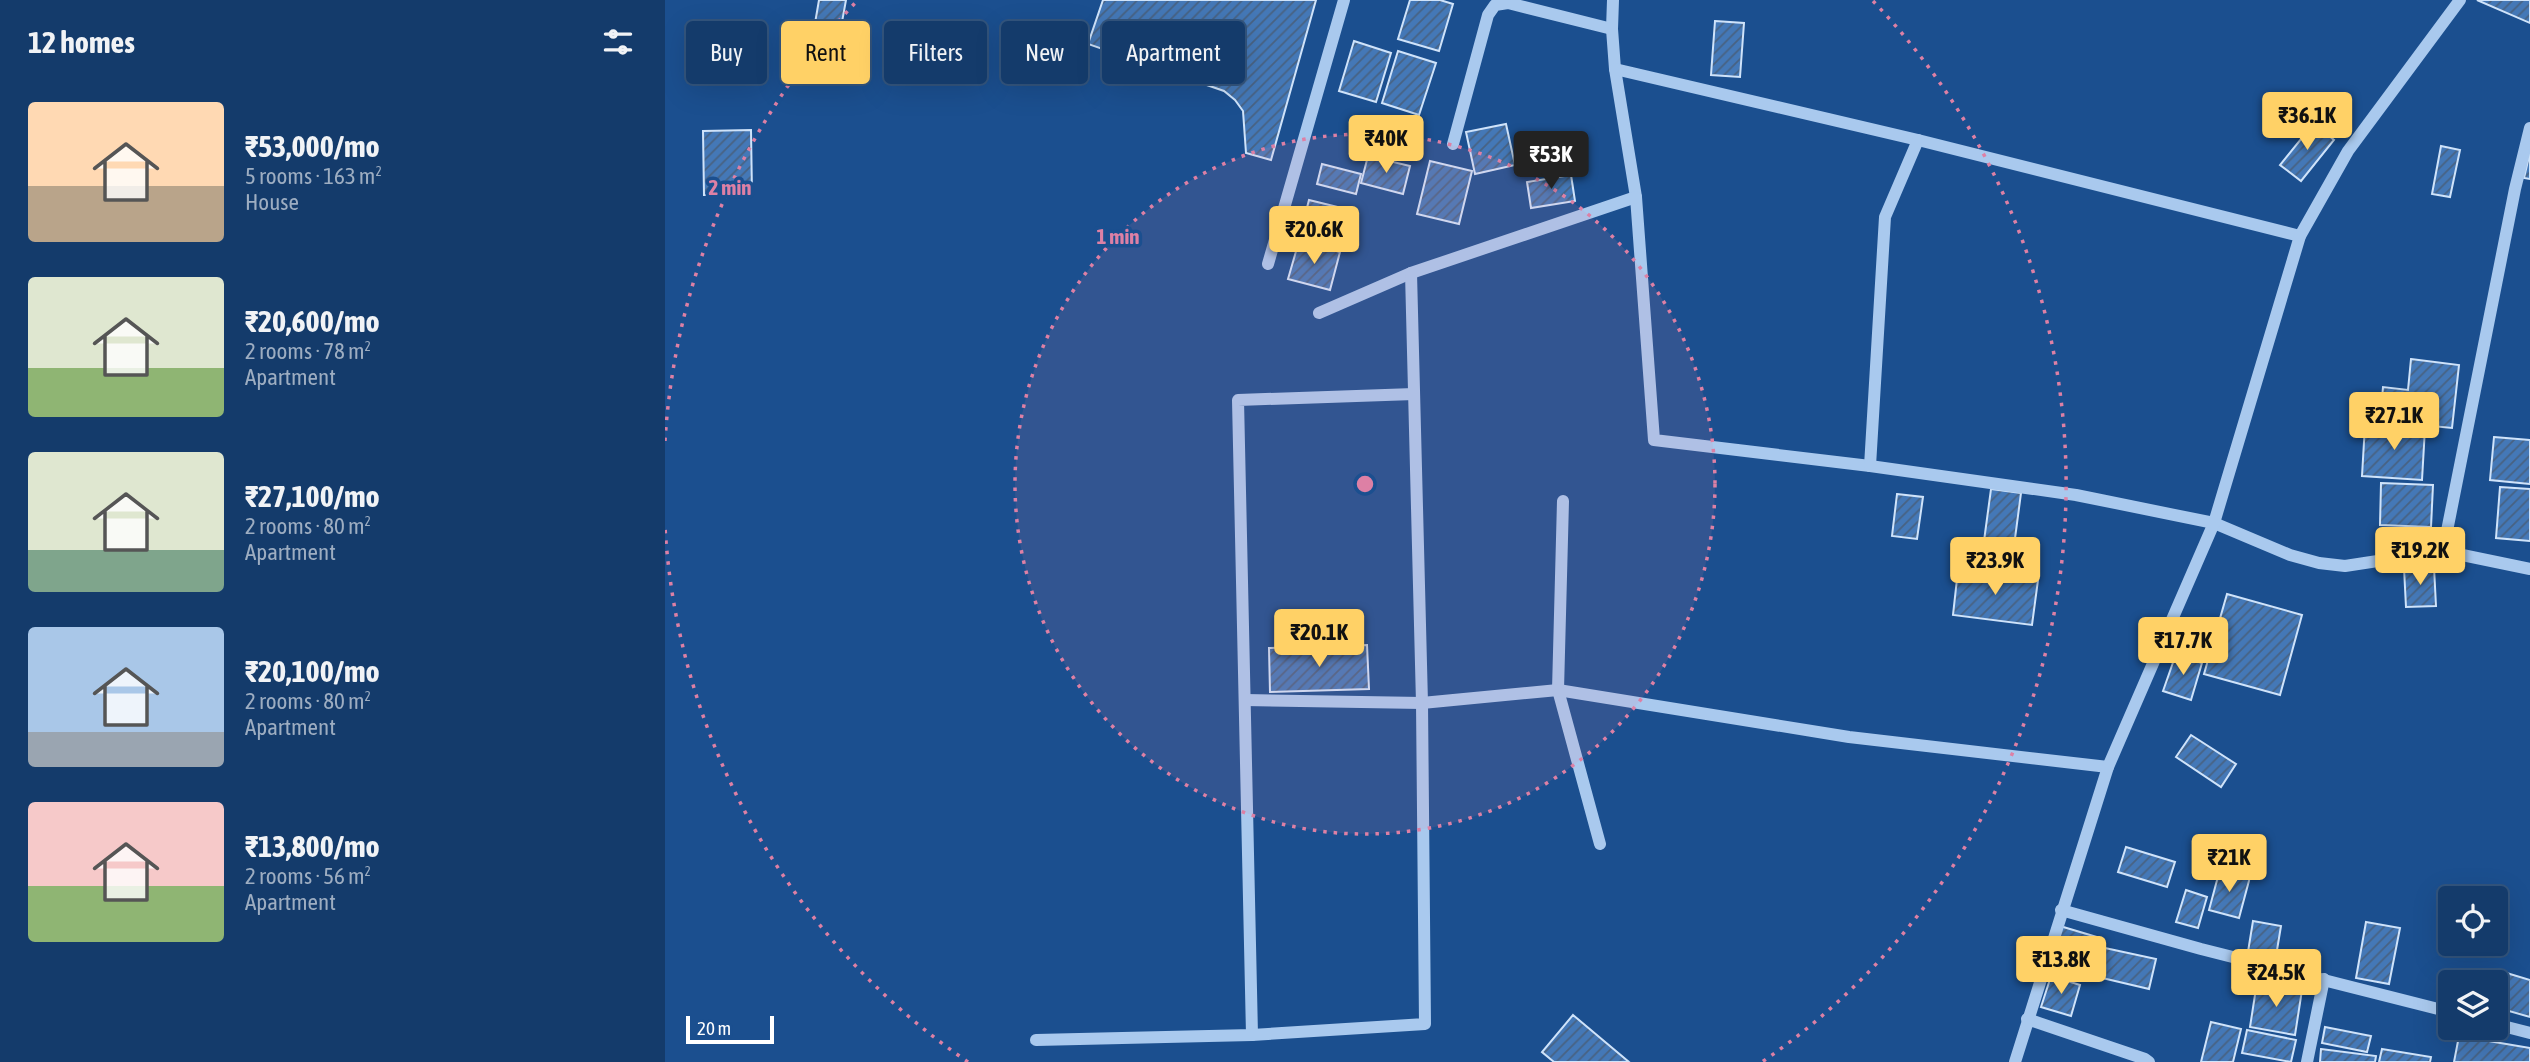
<!DOCTYPE html>
<html lang="en">
<head>
<meta charset="utf-8">
<style>
  :root { --surface:#143b6b; --page:#1d4271; --text:#f1f3f6; --muted:#9dadc1; --line:#33557e; --accent:#ffd166 }
  body { margin:0; font-family:"Asap Condensed",sans-serif; background:var(--page); color:var(--text); height:100vh; display:flex; flex-direction:column; font-size:26px; white-space:nowrap }
  * { box-sizing:border-box; margin:0 }
  p { font-size:23px; color:var(--muted) }
  .icon { flex:none; width:38px; height:38px; fill:none; stroke:currentColor; stroke-width:2; stroke-linecap:round; stroke-linejoin:round }
  .map { position:relative; flex:1; overflow:hidden }
  .side { display:flex; flex-direction:column; background:var(--surface); width:665px }
  .side>* { flex:none }
  .top-card { position:absolute; left:21px; top:21px; width:665px; height:63px; display:flex; gap:14px }
  .fabs { position:absolute; left:1773px; top:886px; display:grid; gap:14px }
  .fabs a { display:grid; place-items:center; width:70px; height:70px; border-radius:7px; background:var(--surface); box-shadow:0 7px 28px #0002,0 0 0 2px var(--line); font-size:35px }
  .scale { position:absolute; left:21px; bottom:18px; width:88px; box-sizing:border-box; padding-left:7px; border:4px solid #fff; border-top:0; font-size:19px; line-height:24px; white-space:nowrap; color:#fff; -webkit-text-stroke:5px #1b4f8f; paint-order:stroke }
  .price { position:absolute; translate:-50% -60px; padding:0 16px; border-radius:7px; background:var(--accent); color:#111; font-size:23px; line-height:46px; filter:drop-shadow(0 2px 4px #0008) }
  .price::after { content:''; position:absolute; left:50%; top:42px; width:21px; height:16px; margin-left:-10px; background:inherit; clip-path:polygon(0 0,100% 0,50% 100%) }
  .price.on { background:#222; color:#fff }
  ul { padding:0; list-style:none }
  li { display:flex; align-items:center; gap:21px; height:175px; padding:0 28px }
  li span { display:grid; place-items:center; flex:none; width:196px; height:140px; border-radius:7px; color:#555 }
  li>.icon { margin-inline-start:auto }
  span .icon { width:84px; height:84px; fill:#fffc; stroke-width:1 }
  li b { font-size:30px }
  h2 { display:flex; justify-content:space-between; align-items:center; height:84px; padding:0 28px; font-size:30px }
  .chip { padding:0 24px; border-radius:7px; background:var(--surface); box-shadow:0 7px 28px #0002,0 0 0 2px var(--line); font-size:24px; line-height:63px }
  .chip.on { background:var(--accent); color:#111 }
  main { display:flex; flex:1; min-height:0 }
  .map>svg:first-child { display:block }
</style>
</head>
<body>
<main>
<section class="side">
<h2>12 homes<svg class="icon" aria-label="filters" viewBox="0 0 24 24"><path d="M4 7h16M4 17h16"/><circle cx="9" cy="7" r="2"/><circle cx="15" cy="17" r="2"/></svg></h2>
<ul>
<li><span style="background:linear-gradient(#ffd9b3 60%,#b9a48a 0)"><svg class="icon" aria-label="home" viewBox="0 0 24 24"><path d="M3 11l9-7 9 7M6 9v11h12V9"/></svg></span><div><b>₹53,000/mo</b><p>5 rooms · 163 m²</p><p>House</p></div></li>
<li><span style="background:linear-gradient(#dfe7d0 65%,#8fb573 0)"><svg class="icon" aria-label="home" viewBox="0 0 24 24"><path d="M3 11l9-7 9 7M6 9v11h12V9"/></svg></span><div><b>₹20,600/mo</b><p>2 rooms · 78 m²</p><p>Apartment</p></div></li>
<li><span style="background:linear-gradient(#dfe7d0 70%,#7fa58c 0)"><svg class="icon" aria-label="home" viewBox="0 0 24 24"><path d="M3 11l9-7 9 7M6 9v11h12V9"/></svg></span><div><b>₹27,100/mo</b><p>2 rooms · 80 m²</p><p>Apartment</p></div></li>
<li><span style="background:linear-gradient(#a9c7e8 75%,#9aa5b1 0)"><svg class="icon" aria-label="home" viewBox="0 0 24 24"><path d="M3 11l9-7 9 7M6 9v11h12V9"/></svg></span><div><b>₹20,100/mo</b><p>2 rooms · 80 m²</p><p>Apartment</p></div></li>
<li><span style="background:linear-gradient(#f6c9c9 60%,#8fb573 0)"><svg class="icon" aria-label="home" viewBox="0 0 24 24"><path d="M3 11l9-7 9 7M6 9v11h12V9"/></svg></span><div><b>₹13,800/mo</b><p>2 rooms · 56 m²</p><p>Apartment</p></div></li>
</ul>
</section>
<div class="map">
<svg width="1865" height="1062" viewBox="0 0 1865 1062">
  <defs>
    <pattern id="building-hatch" width="6" height="6" patternUnits="userSpaceOnUse" patternTransform="scale(1.75)"><rect width="6" height="6" fill="#4478b7"/><path d="M-1 1l2-2M0 6l6-6M5 7l2-2" fill="none" stroke="#486282"/></pattern>
  </defs>
  <rect width="100%" height="100%" fill="#1b4f8f"/>
  <g fill="url(#building-hatch)" stroke="#cfe3fa" stroke-width="2">
    <polygon points="154,0 181,0 175,33 149,29"/>
    <polygon points="438,0 651,0 606,160 581,153 578,111 570,100 559,91 423,44"/>
    <polygon points="745,0 775,0 788,4 774,51 733,39"/>
    <polygon points="1812,0 1865,0 1865,23"/>
    <polygon points="1050,21 1079,23 1075,77 1046,75"/>
    <polygon points="689,41 726,53 711,102 674,91"/>
    <polygon points="733,51 771,63 754,115 717,103"/>
    <polygon points="1649,123 1669,140 1636,181 1615,165"/>
    <polygon points="841,124 850,165 810,174 801,132"/>
    <polygon points="86,130 87,195 39,195 38,131"/>
    <polygon points="1776,146 1795,150 1785,197 1767,194"/>
    <polygon points="1865,152 1865,179 1859,178"/>
    <polygon points="703,156 745,166 738,194 696,183"/>
    <polygon points="765,161 807,171 794,224 752,214"/>
    <polygon points="657,164 696,174 691,194 652,184"/>
    <polygon points="906,175 910,201 866,208 862,182"/>
    <polygon points="644,200 685,210 680,233 638,223"/>
    <polygon points="634,241 675,252 665,290 623,279"/>
    <polygon points="1746,359 1794,365 1787,428 1715,421 1718,387 1743,390"/>
    <polygon points="1700,425 1760,428 1757,480 1697,476"/>
    <polygon points="1829,437 1865,440 1865,484 1825,480"/>
    <polygon points="1716,483 1768,485 1766,527 1715,525"/>
    <polygon points="1835,487 1865,489 1865,541 1831,538"/>
    <polygon points="1326,489 1356,493 1349,546 1319,541"/>
    <polygon points="1232,494 1258,497 1252,539 1227,536"/>
    <polygon points="1769,567 1771,606 1741,607 1739,568"/>
    <polygon points="1293,570 1373,580 1367,625 1288,615"/>
    <polygon points="1562,594 1637,615 1615,695 1539,674"/>
    <polygon points="702,645 704,689 605,692 604,648"/>
    <polygon points="1511,654 1537,663 1526,700 1498,691"/>
    <polygon points="1526,735 1571,764 1556,787 1511,757"/>
    <polygon points="1461,847 1510,862 1502,887 1453,872"/>
    <polygon points="1555,869 1585,877 1574,918 1544,910"/>
    <polygon points="1521,890 1542,897 1533,928 1511,922"/>
    <polygon points="1588,921 1616,926 1610,962 1582,958"/>
    <polygon points="1701,922 1735,928 1724,984 1691,978"/>
    <polygon points="1395,926 1435,938 1427,967 1386,956"/>
    <polygon points="1440,948 1491,959 1484,989 1433,977"/>
    <polygon points="1835,971 1865,980 1865,1017 1830,1007 1830,985"/>
    <polygon points="1386,976 1415,985 1406,1016 1376,1007"/>
    <polygon points="1592,982 1637,990 1630,1035 1585,1027"/>
    <polygon points="908,1015 964,1062 889,1062 877,1052"/>
    <polygon points="1546,1022 1576,1029 1568,1062 1536,1062"/>
    <polygon points="1660,1027 1706,1036 1702,1052 1657,1043"/>
    <polygon points="1582,1030 1631,1040 1626,1062 1577,1053"/>
    <polygon points="1794,1036 1865,1048 1865,1062 1789,1062"/>
    <polygon points="1656,1049 1711,1056 1710,1062 1655,1062"/>
    <polygon points="1717,1049 1766,1057 1765,1062 1714,1062"/>
  </g>
  <g fill="none" stroke-linecap="round" stroke-linejoin="round">
    <g stroke="#a9c9ee" stroke-width="12">
      <polyline points="948,0 947,29 950,69 971,197 989,440 1205,466 1411,495 1549,523 1625,555 1654,563 1680,566 1778,551 1865,569"/>
      <polyline points="950,69 1253,140 1635,236"/>
      <polyline points="788,144 823,15 830,5 843,3 947,29"/>
      <polyline points="603,264 679,0"/>
      <polyline points="654,313 746,273 971,197"/>
      <polyline points="1205,466 1220,217 1253,140"/>
      <polyline points="898,501 893,690 935,844"/>
      <polyline points="1778,551 1850,189 1865,128"/>
      <polyline points="580,700 757,703 893,690 1184,737 1443,767"/>
      <polyline points="1396,910 1536,949 1785,1012"/>
      <polyline points="1362,1019 1480,1059 1484,1062"/>
      <polyline points="1830,1024 1865,1033"/>
      <polyline points="587,1035 573,400 749,394"/>
      <polyline points="371,1040 587,1035 760,1024 757,703 746,273"/>
      <polyline points="1350,1062 1443,767 1549,523 1635,236 1683,151 1795,0"/>
      <polyline points="1642,1062 1659,979"/>
    </g>
  </g>
  <circle cx="700" cy="484" r="350" fill="#dd80a5" fill-opacity=".12"/>
  <g fill="none" stroke="#dd80a5" stroke-width="3.5" stroke-dasharray="3.5 7">
    <circle cx="700" cy="484" r="350"/>
    <path d="M303 1062A701 701 0 0 1 0 527M0 441A701 701 0 0 1 192 1M1208 1A701 701 0 0 1 1097 1062"/>
  </g>
  <circle cx="700" cy="484" r="10" fill="#dd80a5" stroke="#1b4f8f" stroke-width="3.5"/>
  <g font-size="21" text-anchor="middle" font-weight="bold" fill="#dd80a5" stroke="#1b4f8f" stroke-width="7" stroke-linejoin="round" paint-order="stroke">
    <text x="65" y="195">2 min</text>
    <text x="453" y="244">1 min</text>
  </g>
</svg>
<div class="fabs">
<a><svg class="icon" aria-label="locate" viewBox="0 0 24 24"><circle cx="12" cy="12" r="6"/><path d="M12 2v4M12 18v4M2 12h4M18 12h4"/></svg></a>
<a><svg class="icon" aria-label="layers" viewBox="0 0 24 24"><path d="M12 4l9 5-9 5-9-5zM3 14l9 5 9-5"/></svg></a>
</div>
<div class="scale">20 m</div>
<b class="price" style="left:1642px;top:152px">₹36.1K</b>
<b class="price" style="left:721px;top:175px">₹40K</b>
<b class="price on" style="left:886px;top:191px">₹53K</b>
<b class="price" style="left:649px;top:266px">₹20.6K</b>
<b class="price" style="left:1729px;top:452px">₹27.1K</b>
<b class="price" style="left:1755px;top:587px">₹19.2K</b>
<b class="price" style="left:1330px;top:597px">₹23.9K</b>
<b class="price" style="left:654px;top:669px">₹20.1K</b>
<b class="price" style="left:1518px;top:677px">₹17.7K</b>
<b class="price" style="left:1564px;top:894px">₹21K</b>
<b class="price" style="left:1396px;top:996px">₹13.8K</b>
<b class="price" style="left:1611px;top:1009px">₹24.5K</b>
<div class="top-card">
<a class="chip">Buy</a>
<a class="chip on">Rent</a>
<a class="chip">Filters</a>
<a class="chip">New</a>
<a class="chip">Apartment</a>
</div>
</div>
</main>
</body>
</html>
